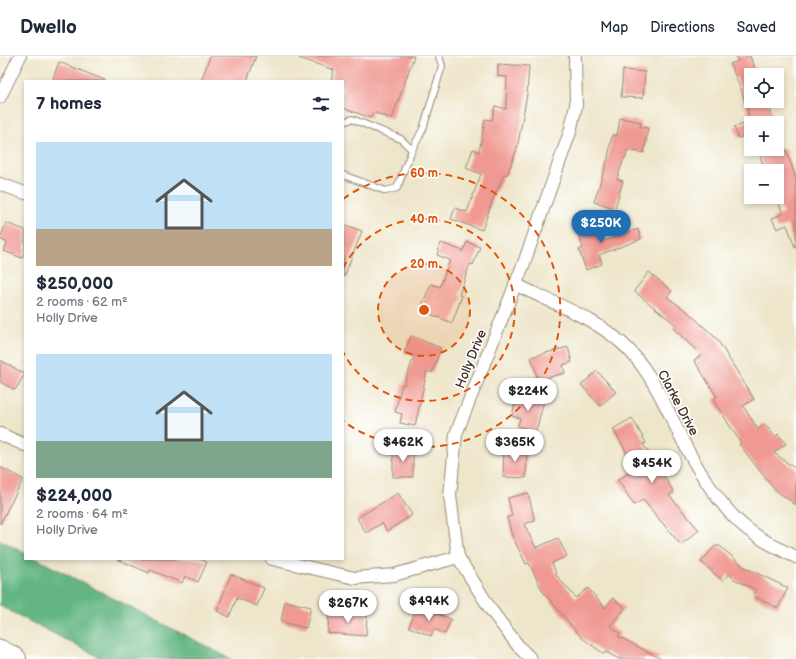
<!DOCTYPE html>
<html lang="en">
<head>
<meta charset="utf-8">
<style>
  :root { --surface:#fff; --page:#f6f6f7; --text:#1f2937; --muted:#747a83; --line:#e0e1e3; --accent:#1f6fb2 }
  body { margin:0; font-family:"Balsamiq Sans",sans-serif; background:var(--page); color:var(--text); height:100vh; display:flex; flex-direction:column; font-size:15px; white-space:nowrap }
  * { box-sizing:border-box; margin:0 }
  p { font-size:13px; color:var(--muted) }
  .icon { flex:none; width:22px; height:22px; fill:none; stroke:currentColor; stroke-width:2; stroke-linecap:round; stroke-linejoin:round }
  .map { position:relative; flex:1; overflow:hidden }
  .drawer { position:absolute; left:24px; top:24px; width:320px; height:480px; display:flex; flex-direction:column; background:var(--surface); border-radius:0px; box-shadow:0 2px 6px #0003 }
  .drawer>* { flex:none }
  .controls { position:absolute; left:744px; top:12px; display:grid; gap:8px }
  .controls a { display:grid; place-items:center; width:40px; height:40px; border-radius:0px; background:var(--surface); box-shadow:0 2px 6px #0003; font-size:20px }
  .price { position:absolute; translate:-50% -34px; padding:0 9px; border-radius:14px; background:#fff; color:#222; font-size:13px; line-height:26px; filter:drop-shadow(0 1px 2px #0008) }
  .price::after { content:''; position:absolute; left:50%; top:24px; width:12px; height:9px; margin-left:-6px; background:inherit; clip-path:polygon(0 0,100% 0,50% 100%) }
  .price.selected { background:var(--accent); color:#fff }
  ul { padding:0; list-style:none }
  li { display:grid; align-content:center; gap:8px; height:212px; padding:0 12px }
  li span { display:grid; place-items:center; height:124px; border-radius:0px; color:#555 }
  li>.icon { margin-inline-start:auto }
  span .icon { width:72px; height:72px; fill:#fffc; stroke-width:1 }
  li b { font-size:17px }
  h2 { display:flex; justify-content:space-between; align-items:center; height:48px; padding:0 12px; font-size:17px }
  header { display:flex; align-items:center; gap:24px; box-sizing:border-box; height:56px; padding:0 20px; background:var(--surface); border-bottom:1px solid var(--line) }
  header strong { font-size:19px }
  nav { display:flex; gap:22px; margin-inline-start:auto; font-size:14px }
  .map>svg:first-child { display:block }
</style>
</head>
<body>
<header>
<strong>Dwello</strong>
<nav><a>Map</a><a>Directions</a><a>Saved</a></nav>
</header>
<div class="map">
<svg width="796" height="603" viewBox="0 0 796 603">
  <rect width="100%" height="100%" fill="#fff"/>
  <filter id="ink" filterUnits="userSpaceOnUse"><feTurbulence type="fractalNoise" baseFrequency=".025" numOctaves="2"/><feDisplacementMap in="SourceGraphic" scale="8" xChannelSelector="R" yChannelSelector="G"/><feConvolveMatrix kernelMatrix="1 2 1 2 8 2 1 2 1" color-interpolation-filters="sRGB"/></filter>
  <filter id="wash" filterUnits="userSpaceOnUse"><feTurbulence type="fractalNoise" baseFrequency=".012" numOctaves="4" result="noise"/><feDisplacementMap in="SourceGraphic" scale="16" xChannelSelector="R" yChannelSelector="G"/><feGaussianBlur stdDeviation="0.9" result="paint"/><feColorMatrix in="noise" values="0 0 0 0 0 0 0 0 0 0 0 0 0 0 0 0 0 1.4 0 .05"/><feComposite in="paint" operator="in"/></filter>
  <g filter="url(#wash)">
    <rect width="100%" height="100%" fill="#eee6ca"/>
    <polygon fill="#64b682" stroke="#507050" points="0,484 25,497 25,503 37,503 231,603 103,603 0,550"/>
    <g id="blocks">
      <g fill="#f09992">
        <polygon points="210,0 256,0 247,25 201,25"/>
        <polygon points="299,0 414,0 392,63 373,56 371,62 343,52 343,25 331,25 334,14 299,2"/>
        <polygon points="736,0 750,0 757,19 751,19 751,45 768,45 774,67 751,67 741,33 730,8 738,5"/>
        <polygon points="59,6 105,24 105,25 52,25"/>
        <polygon points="498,8 529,10 527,38 517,93 507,119 504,118 497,135 496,135 482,174 451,163 455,152 467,156 481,118 466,112 473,93 479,96 485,63 492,64 495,50 506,53 507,21 498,20"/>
        <polygon points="623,14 645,16 643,42 621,41"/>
        <polygon points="620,62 641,66 640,71 648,72 644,97 627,94 626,102 624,102 617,123 623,125 615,152 594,146 608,102 612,79 617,80"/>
        <polygon points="751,66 751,78 738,82 734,71"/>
        <polygon points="758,93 786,93 796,123 796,191 795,191 787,169 777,173 772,162 783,158 777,142 777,115 765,115"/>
        <polygon points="6,167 25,174 25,195 22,202 4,195 7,187 0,183"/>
        <polygon points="597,167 604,185 638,173 641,183 599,199 602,208 586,214 579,194 583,192 577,175"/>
        <polygon points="343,168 362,175 344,221 343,221"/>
        <polygon points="467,186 480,191 473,209 470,208 459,239 462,240 452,267 420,254 431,228 440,231 450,204 437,199 441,187 463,195"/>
        <polygon points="649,216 672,235 667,241 688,256 717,283 754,343 743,350 758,373 765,368 775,381 778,378 786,388 774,397 796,413 796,449 774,433 739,388 741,387 713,344 717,341 694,304 701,299 673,272 676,269 634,235"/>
        <polygon points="411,280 441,292 432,317 427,315 415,370 400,367 402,358 395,356 402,328 404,329 414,300 404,297"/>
        <polygon points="568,291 572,306 563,309 565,317 538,324 531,301"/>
        <polygon points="0,304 25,318 15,334 0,326"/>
        <polygon points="597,315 616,336 600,350 581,329"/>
        <polygon points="517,338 544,345 536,375 518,370 520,362 512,360"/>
        <polygon points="632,362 646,387 643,388 674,436 669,439 699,474 681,489 643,444 634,449 618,424 636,412 613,373"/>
        <polygon points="393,392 413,393 413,421 393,421"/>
        <polygon points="504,392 527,393 526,422 503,421"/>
        <polygon points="0,411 23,423 0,468"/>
        <polygon points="398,437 412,459 387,475 382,467 366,477 357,462"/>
        <polygon points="528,437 535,465 524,468 536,492 558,482 567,500 552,507 557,520 576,542 588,532 605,552 613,542 625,552 610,570 620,577 618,580 661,603 619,603 606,596 604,598 581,581 543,536 529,507 526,508 512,480 507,461 512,460 508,442"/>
        <polygon points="715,490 720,490 744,511 788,532 778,552 753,540 756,534 734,523 729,518 723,525 701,506"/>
        <polygon points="117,503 199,503 207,506 198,526 185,520 182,527 150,514 149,517"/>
        <polygon points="231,518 264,532 257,550 237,542 229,561 217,555"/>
        <polygon points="285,545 311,551 306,572 281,566"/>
        <polygon points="417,550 451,563 445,578 434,573 431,580 409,571"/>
        <polygon points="329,556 367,558 366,580 328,577"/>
      </g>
    </g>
  </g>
  <g filter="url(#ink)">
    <use href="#blocks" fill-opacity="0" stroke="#948874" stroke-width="1"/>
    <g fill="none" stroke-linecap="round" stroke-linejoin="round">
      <g stroke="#948874" stroke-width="8">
        <g id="lane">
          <polyline points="343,66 352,63 401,83 412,94 397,132 386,135 343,119"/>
          <polyline points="412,94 423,73 442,10 439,0"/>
        </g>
      </g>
      <g stroke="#948874" stroke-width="14">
        <g id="street">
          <polyline points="0,41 20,0"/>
          <polyline points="0,128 25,137"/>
          <path d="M515,228C554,248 600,263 630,295C652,319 666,350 680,379C695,410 719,450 746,472C761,484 779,493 796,501"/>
          <polyline points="0,378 25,389"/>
          <polyline points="272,503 355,522 394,519 458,501"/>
          <polyline points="531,603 519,591 491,554 458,501 450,440 456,378 524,207 570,76 576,50 575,0"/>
        </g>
      </g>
      <g stroke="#948874" stroke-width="24">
        <polyline id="highway" points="0,595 15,603"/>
      </g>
      <use href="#lane" stroke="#fff" stroke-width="6"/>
      <use href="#street" stroke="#fff" stroke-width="12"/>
      <use href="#highway" stroke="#fff" stroke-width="22"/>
    </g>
  </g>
  <circle cx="424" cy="254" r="46" fill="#df570d" fill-opacity=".12"/>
  <g fill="none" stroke="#df570d" stroke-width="2" stroke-dasharray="7 5">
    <circle cx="424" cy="254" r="46"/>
    <path d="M343 212A91 91 0 1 1 343 296"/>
    <path d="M343 143A137 137 0 1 1 343 365"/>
  </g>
  <g text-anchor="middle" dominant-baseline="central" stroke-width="3.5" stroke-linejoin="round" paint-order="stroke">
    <g font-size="13" fill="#3b2a1e" stroke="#fff">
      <text transform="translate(471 303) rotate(-68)">Holly Drive</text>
      <text transform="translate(678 347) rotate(62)">Clarke Drive</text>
    </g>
  </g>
  <circle cx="424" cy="254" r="6" fill="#df570d" stroke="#fff" stroke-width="2"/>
  <g font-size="12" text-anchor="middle" font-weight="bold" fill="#df570d" stroke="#fff" stroke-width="3.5" stroke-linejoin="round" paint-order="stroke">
    <text x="424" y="121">60 m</text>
    <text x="424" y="167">40 m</text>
    <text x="424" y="212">20 m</text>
  </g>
</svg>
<div class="controls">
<a><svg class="icon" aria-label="locate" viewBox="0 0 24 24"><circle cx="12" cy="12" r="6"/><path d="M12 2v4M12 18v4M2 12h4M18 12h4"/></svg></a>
<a>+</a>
<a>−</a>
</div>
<b class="price selected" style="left:601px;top:188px">$250K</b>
<b class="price" style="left:528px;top:356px">$224K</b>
<b class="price" style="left:403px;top:407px">$462K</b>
<b class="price" style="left:515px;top:407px">$365K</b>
<b class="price" style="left:652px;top:428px">$454K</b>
<b class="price" style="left:429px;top:566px">$494K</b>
<b class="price" style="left:348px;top:568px">$267K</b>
<section class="drawer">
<h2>7 homes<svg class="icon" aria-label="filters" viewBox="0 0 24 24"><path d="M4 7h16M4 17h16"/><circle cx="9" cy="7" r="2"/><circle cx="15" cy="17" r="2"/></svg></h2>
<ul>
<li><span style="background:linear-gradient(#bfe0f5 70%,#b9a48a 0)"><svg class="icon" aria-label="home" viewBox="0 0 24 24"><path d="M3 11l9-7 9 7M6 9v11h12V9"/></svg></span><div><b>$250,000</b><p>2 rooms · 62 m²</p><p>Holly Drive</p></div></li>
<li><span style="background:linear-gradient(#bfe0f5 70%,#7fa58c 0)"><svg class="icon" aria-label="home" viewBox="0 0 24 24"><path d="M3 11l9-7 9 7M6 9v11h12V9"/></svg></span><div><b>$224,000</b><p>2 rooms · 64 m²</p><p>Holly Drive</p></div></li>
</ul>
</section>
</div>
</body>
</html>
